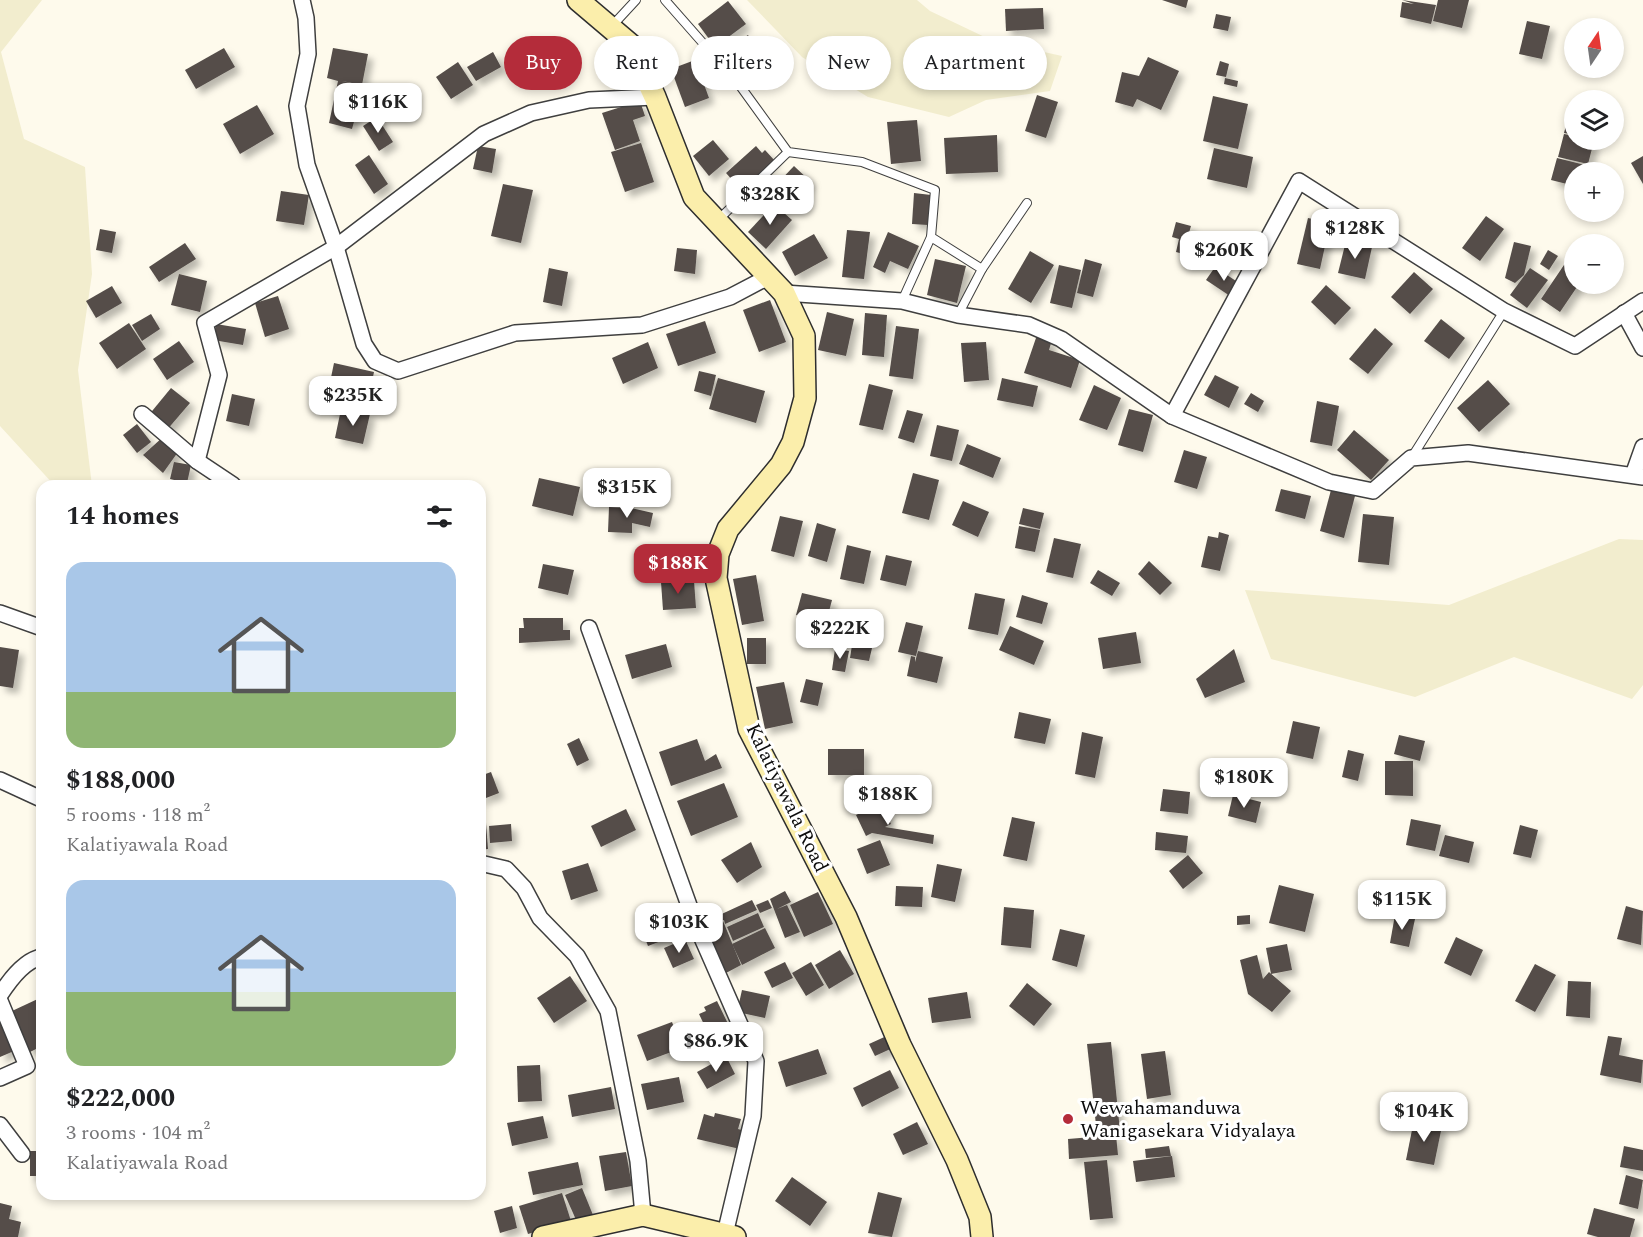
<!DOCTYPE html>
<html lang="en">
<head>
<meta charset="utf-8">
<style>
  :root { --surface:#fff; --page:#f2f2f2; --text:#202124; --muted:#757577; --accent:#b42c3a }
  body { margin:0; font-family:Spectral,serif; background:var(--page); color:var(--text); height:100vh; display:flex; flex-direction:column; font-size:22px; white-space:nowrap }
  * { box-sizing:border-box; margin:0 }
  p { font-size:20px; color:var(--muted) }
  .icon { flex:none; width:33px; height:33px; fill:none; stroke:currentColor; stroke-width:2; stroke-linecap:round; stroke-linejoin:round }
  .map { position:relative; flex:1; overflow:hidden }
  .sheet { position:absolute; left:36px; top:480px; width:450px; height:720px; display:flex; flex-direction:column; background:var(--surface); border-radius:18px; box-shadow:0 3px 9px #0003 }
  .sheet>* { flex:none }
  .top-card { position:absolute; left:504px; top:36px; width:570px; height:54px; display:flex; gap:12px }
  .needle { width:39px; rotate:13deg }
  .fabs { position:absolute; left:1564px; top:18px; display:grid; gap:12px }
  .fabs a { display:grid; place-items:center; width:60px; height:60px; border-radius:50%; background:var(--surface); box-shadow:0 3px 9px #0003; font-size:30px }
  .price { position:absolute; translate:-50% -51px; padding:0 14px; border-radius:12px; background:#fff; color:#222; font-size:20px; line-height:39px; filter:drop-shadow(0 2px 3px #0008) }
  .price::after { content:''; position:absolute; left:50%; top:36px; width:18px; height:14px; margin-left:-9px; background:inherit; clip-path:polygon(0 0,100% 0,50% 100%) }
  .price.active { background:var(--accent); color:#fff }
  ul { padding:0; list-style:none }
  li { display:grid; align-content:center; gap:12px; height:318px; padding:0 30px }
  li span { display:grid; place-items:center; height:186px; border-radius:18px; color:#555 }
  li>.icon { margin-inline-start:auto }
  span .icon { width:108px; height:108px; fill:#fffc; stroke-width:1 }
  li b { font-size:26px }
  h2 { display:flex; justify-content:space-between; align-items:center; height:72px; padding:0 30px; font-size:26px }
  .pill { padding:0 21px; border-radius:27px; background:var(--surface); box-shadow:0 3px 9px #0003; font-size:21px; line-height:54px }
  .pill.active { background:var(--accent); color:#fff }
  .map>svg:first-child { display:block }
</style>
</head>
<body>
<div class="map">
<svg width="1643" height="1237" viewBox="0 0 1643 1237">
  <defs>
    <filter id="shadow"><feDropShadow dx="5.5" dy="5.5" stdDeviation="3" flood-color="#0004"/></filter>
  </defs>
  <rect width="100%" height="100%" fill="#fefaec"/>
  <g fill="#f2edce">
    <polygon points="0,0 42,0 1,52 24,139 85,167 92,274 78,370 92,486 55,486 0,426"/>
    <polygon points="747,0 917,0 930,11 991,40 1062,56 1050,91 986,100 949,117 868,97 802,57"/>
    <polygon points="1619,539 1643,540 1643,685 1632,699 1514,657 1415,697 1271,659 1245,590 1449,605"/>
  </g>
  <g fill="#544d49" filter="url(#shadow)">
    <polygon points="1162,0 1188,0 1186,8"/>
    <polygon points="1402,0 1436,5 1431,24 1400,17 1402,2 1414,4"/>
    <polygon points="1438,0 1469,0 1462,28 1433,21"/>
    <polygon points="728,1 746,24 715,47 698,24"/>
    <polygon points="1043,8 1044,29 1006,31 1005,9"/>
    <polygon points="1216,14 1231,17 1228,31 1213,28"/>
    <polygon points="1527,21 1550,26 1542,59 1519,54"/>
    <polygon points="748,35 761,58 733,75 719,53"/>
    <polygon points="224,48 235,67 196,89 185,70"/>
    <polygon points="333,48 368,54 362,85 342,81 365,87 359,110 337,105 357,111 352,129 329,123 338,81 327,78"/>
    <polygon points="493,52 501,67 476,81 467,67"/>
    <polygon points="1148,57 1179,71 1161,110 1137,99 1133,107 1115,102 1122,72 1139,76"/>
    <polygon points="695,60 709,98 685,107 671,69"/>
    <polygon points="1220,61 1229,64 1226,77 1216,75"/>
    <polygon points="458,62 473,85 451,99 436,77"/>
    <polygon points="1225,78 1238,81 1237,87 1224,84"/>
    <polygon points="1037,95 1058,102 1046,138 1025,131"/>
    <polygon points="1213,96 1248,104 1238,149 1203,141"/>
    <polygon points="640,101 645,116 633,120 640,141 615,150 602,113"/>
    <polygon points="257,105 274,134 240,154 223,124"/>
    <polygon points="1570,110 1575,112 1575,135 1564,133"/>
    <polygon points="377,117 393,142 379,151 363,126"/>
    <polygon points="917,120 921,161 891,164 887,122"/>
    <polygon points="1564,134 1575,136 1575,140 1594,141 1588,164 1558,157"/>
    <polygon points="997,135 998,172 946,174 944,138"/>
    <polygon points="713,140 729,159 709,176 693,156"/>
    <polygon points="641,143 654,182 625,192 611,152"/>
    <polygon points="478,146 496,149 492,173 473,169"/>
    <polygon points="756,146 762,153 765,150 775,161 742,191 726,173"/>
    <polygon points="1214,148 1253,157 1247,188 1207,179"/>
    <polygon points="369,155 388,184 374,194 355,165"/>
    <polygon points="1643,156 1643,184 1631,163"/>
    <polygon points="1557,158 1589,166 1587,172 1575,172 1575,186 1551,180"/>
    <polygon points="794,166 810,181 792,201 775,186"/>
    <polygon points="503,184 533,190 521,243 491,236"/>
    <polygon points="766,188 772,195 752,209 747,201"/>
    <polygon points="281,191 309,195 304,225 276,221"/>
    <polygon points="914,193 931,195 928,225 912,224"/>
    <polygon points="774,204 792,220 766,249 748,232"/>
    <polygon points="1486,216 1504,229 1480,261 1462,248"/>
    <polygon points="1308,218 1330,223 1320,269 1297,264"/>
    <polygon points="1176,222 1191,226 1188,236 1195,238 1191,256 1176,252 1179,239 1172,237"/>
    <polygon points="100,229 116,232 112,253 96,250"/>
    <polygon points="847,230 870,232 864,279 842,277"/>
    <polygon points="888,232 919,246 908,269 890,261 885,273 873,267"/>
    <polygon points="814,234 828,258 795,276 782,252"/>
    <polygon points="1346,241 1372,247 1365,279 1338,273"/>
    <polygon points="1514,242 1531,246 1524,275 1515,283 1505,278"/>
    <polygon points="185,243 196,259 159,282 149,267"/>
    <polygon points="677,248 697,250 695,274 674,271"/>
    <polygon points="1548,250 1558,256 1549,270 1540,264"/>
    <polygon points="1030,251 1054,265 1031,303 1008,289"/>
    <polygon points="935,259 966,266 957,303 927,295"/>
    <polygon points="1085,259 1102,264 1093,297 1077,293"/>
    <polygon points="1566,262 1575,269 1575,284 1579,284 1560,312 1541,299"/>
    <polygon points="1059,265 1081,270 1072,308 1050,303"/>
    <polygon points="1215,267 1242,285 1233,298 1206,280"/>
    <polygon points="549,268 568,272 562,306 543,302"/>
    <polygon points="1530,268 1548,280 1527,308 1510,295"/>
    <polygon points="1414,272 1433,289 1410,314 1391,297"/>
    <polygon points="179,274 207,281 200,312 171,305"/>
    <polygon points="1326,285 1351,308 1335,325 1311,302"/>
    <polygon points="112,286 122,303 96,318 86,301"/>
    <polygon points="278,296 289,329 265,337 255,303"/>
    <polygon points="770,300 786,342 759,352 743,310"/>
    <polygon points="827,312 854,319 846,356 818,350"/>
    <polygon points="865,313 887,315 884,357 862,355"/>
    <polygon points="151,314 160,329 142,341 132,325"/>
    <polygon points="1441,319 1465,338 1449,359 1424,341"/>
    <polygon points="705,321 716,353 678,366 666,334"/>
    <polygon points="129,323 146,349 117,369 99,343"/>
    <polygon points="216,324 246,329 243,345 213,340"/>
    <polygon points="896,326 919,329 913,379 889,376"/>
    <polygon points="1375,328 1393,344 1368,374 1349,359"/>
    <polygon points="1037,335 1052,340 1049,350 1080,360 1071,388 1024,373"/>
    <polygon points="179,341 194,362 167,380 153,359"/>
    <polygon points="648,342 658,368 623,384 612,358"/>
    <polygon points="986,342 989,380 964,382 961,343"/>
    <polygon points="334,363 374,372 368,401 352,397 348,414 328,410 331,393 328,392"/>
    <polygon points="699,371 716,375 711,396 694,391"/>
    <polygon points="1215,375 1239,387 1229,408 1204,395"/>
    <polygon points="718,378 765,391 756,423 709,409"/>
    <polygon points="1002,378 1038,386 1033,407 997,400"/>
    <polygon points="1488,380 1510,404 1479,432 1457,408"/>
    <polygon points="869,384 893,390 883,430 859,425"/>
    <polygon points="1094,385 1121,398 1107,430 1079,420"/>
    <polygon points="171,388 190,403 166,431 148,416"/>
    <polygon points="1251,393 1264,401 1258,412 1244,404"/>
    <polygon points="232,394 255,399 249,426 226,421"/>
    <polygon points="1317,401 1339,406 1332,446 1310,442"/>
    <polygon points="350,409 370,414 363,444 335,438 340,414 348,415 347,420 349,415 354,416 349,414"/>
    <polygon points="1129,409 1153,415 1143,452 1118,445"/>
    <polygon points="907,410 923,414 914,443 898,438"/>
    <polygon points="137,424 151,442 137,453 123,435"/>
    <polygon points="937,425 959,430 952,461 930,456"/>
    <polygon points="1354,430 1389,460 1371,480 1337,450"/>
    <polygon points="163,437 178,452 163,473 143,455"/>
    <polygon points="967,444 1001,458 993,478 959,464"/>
    <polygon points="1184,450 1207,457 1197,489 1174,482"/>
    <polygon points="174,462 191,465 187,483 170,479"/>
    <polygon points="913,473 939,480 929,520 902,513"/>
    <polygon points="539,478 580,487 573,516 532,506"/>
    <polygon points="1281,489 1311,496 1305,519 1275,511"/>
    <polygon points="1331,490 1355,496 1344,538 1320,531"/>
    <polygon points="963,501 989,512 978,537 952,525"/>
    <polygon points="609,507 631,508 653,513 650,527 632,523 632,533 608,532"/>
    <polygon points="1023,508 1044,513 1040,529 1019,524"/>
    <polygon points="1363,514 1394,517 1389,565 1358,562"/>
    <polygon points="780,516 803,521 794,557 771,551"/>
    <polygon points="817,523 836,529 827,562 808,556"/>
    <polygon points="1019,526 1040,530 1035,552 1015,548"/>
    <polygon points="1219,532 1229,535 1220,571 1201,567 1208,536 1218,538"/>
    <polygon points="1054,538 1081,544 1073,578 1046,572"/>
    <polygon points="847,545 871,551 864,584 840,579"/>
    <polygon points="886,555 912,561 906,586 880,580"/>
    <polygon points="1149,561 1172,583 1160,595 1138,574"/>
    <polygon points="543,564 574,570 568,595 538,588"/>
    <polygon points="1098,570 1120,583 1112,596 1090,583"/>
    <polygon points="756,575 764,621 742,625 733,579"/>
    <polygon points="694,581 696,608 663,610 661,582"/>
    <polygon points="802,593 832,600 826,623 796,615"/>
    <polygon points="975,593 1005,599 998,635 968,629"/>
    <polygon points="1022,595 1048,603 1042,624 1016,617"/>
    <polygon points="523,618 563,618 563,630 570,630 570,640 519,643 519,628 524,628"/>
    <polygon points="906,622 923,626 916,656 898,652"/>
    <polygon points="1010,626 1044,641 1034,665 999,650"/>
    <polygon points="1136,632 1141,663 1103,669 1098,638"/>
    <rect x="747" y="638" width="19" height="26"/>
    <polygon points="666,644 672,667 632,679 625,655"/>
    <polygon points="852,645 872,648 869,661 850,658"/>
    <polygon points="0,647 19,650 13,688 0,686"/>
    <polygon points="835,649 849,651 845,672 832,670"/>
    <polygon points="1234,649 1245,682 1205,698 1196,679"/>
    <polygon points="918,651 943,657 937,683 907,676 911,656 915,657 915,662"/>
    <polygon points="806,679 823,683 818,706 800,702"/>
    <polygon points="784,682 793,723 765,729 756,687"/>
    <polygon points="1019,712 1051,719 1045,744 1014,738"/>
    <polygon points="1293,721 1320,727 1313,759 1286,753"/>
    <polygon points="1082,732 1103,737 1095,778 1075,774"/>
    <polygon points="1399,735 1425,741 1420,761 1394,754"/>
    <polygon points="579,738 589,760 577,766 567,744"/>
    <polygon points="697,739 705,761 716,754 722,768 671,786 659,752"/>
    <rect x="828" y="749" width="36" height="26"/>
    <polygon points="1348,750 1364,754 1358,781 1342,777"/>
    <polygon points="1385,761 1413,761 1413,796 1385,795"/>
    <polygon points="491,772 499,793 486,798 480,776"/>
    <polygon points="724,783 738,817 691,836 677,801"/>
    <polygon points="480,786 485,798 480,800"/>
    <polygon points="1163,789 1190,792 1188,814 1160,811"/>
    <polygon points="1233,795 1261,802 1256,823 1228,816"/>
    <polygon points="881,803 891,824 885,827 934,835 933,844 872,833 866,836 856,815"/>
    <polygon points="626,809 636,830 601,847 591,826"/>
    <polygon points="1012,817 1035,822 1027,861 1003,856"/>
    <polygon points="1411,819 1441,825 1435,851 1406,845"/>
    <polygon points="486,823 488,849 480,850 480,824"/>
    <polygon points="511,824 512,841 490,843 489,826"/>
    <polygon points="1520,825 1538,830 1531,858 1513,854"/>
    <polygon points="1156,832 1188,836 1186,853 1155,850"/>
    <polygon points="1445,835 1474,842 1469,863 1439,856"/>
    <polygon points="880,840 890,865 867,874 857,849"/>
    <polygon points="751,842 762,867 737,883 721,860"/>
    <polygon points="1188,855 1203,873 1183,889 1169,871"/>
    <polygon points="588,863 598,891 571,900 562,871"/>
    <polygon points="937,864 962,869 955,902 931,897"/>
    <polygon points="1279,885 1314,894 1305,932 1269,923"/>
    <polygon points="896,886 923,887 922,907 895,906"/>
    <polygon points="785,891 791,902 777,909 787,905 800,932 785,938 770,899"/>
    <polygon points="818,892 833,924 804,937 790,905"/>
    <polygon points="752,900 757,910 725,924 724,920 715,924 713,918"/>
    <polygon points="768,900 772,908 760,913 756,905"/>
    <polygon points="1626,906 1643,911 1641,945 1617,939"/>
    <polygon points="672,907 682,933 648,946 638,920"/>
    <polygon points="1004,907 1034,910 1031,948 1001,945"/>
    <polygon points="758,913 764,927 733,941 727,927"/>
    <polygon points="1250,915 1250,924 1237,925 1237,916"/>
    <polygon points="1395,915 1415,919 1409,947 1390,943"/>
    <polygon points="723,921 741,965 726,973 707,929"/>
    <polygon points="765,928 775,948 742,965 732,944"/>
    <polygon points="1060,929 1085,935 1077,967 1052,960"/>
    <polygon points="1456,937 1483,950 1471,976 1444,963"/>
    <polygon points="685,939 694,959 673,968 664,948"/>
    <polygon points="1287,944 1292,970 1271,974 1266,948"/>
    <polygon points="840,950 854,974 829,989 815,965"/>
    <polygon points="1257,955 1263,979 1269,972 1291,991 1272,1012 1248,994 1240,960"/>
    <polygon points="785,962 793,978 772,988 764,972"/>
    <polygon points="811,962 824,985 806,996 792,973"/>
    <polygon points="1535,964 1556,975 1535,1012 1515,1001"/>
    <polygon points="570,976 587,1001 554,1023 537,998"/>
    <polygon points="1568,981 1591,982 1590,1018 1566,1016"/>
    <polygon points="1027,983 1052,1004 1034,1026 1009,1006"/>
    <polygon points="742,990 770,996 765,1018 737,1012"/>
    <polygon points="967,992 971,1018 932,1023 928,998"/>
    <polygon points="42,997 42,1046 30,1052 12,1011"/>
    <polygon points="717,1001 731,1030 711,1039 699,1014 706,1011 704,1007"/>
    <polygon points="0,1020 14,1051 0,1057"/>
    <polygon points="672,1022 682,1048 647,1061 637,1035"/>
    <polygon points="891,1034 897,1046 875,1056 869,1044"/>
    <polygon points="1608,1036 1622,1038 1619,1055 1643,1060 1641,1083 1600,1075"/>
    <polygon points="1111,1042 1120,1131 1097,1134 1087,1044"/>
    <polygon points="818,1049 827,1074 786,1087 778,1062"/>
    <polygon points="1165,1051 1171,1095 1147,1099 1141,1054"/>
    <polygon points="726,1056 735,1074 707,1089 697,1072"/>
    <polygon points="540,1065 542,1101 518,1102 517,1066"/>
    <polygon points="890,1070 899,1088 862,1107 853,1088"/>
    <polygon points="679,1077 684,1102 647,1110 641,1084"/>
    <polygon points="611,1087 615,1109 572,1117 568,1095"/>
    <polygon points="715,1113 741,1119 738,1129 745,1131 740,1149 697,1139 704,1114 714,1117"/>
    <polygon points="543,1116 548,1138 512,1146 507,1123"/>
    <polygon points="1414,1120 1442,1126 1434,1165 1406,1160"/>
    <polygon points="917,1122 928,1144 903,1155 893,1134"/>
    <polygon points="1116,1135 1118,1155 1069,1159 1068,1139"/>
    <polygon points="1169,1146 1171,1156 1146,1158 1145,1149"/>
    <polygon points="1624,1146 1643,1150 1643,1171 1620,1167"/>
    <rect x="30" y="1151" width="12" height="25"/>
    <polygon points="626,1152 632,1186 605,1191 599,1156"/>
    <polygon points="1172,1156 1175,1177 1136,1182 1133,1161"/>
    <polygon points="1107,1160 1113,1218 1090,1220 1084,1162"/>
    <polygon points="578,1162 583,1185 533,1195 528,1172"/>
    <polygon points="1626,1175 1643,1180 1638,1209 1619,1204"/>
    <polygon points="792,1177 827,1202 810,1226 775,1201"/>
    <polygon points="582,1188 593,1215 577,1222 565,1195"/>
    <polygon points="878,1192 902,1198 892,1237 868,1233"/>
    <polygon points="562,1193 571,1221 528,1234 519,1206"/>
    <polygon points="0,1203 12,1206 9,1219 21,1222 18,1237 0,1237"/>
    <polygon points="512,1206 517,1228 500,1233 494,1211"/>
    <polygon points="1594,1208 1635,1219 1630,1237 1598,1237 1587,1234"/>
  </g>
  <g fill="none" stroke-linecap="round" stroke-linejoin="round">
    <g stroke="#3f3f3f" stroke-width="10">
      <g id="lane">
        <polyline points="665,0 738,83 788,152 862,162 935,190 931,237 982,269 958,315"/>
        <polyline points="611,27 636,0"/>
        <polyline points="718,220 788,152"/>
        <polyline points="982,269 1027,203"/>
        <polyline points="902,301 931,237"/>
        <polyline points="1412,457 1504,311"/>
      </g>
    </g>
    <g stroke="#3f3f3f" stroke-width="18">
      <g id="street">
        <polyline points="302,0 306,18 308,54 297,106 307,165 336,247 364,344 375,361 398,371 515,333 642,325 730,297 770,276"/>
        <polyline points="784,293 902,301 958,315 1029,325 1061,339 1172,416 1329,482 1373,491 1411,458 1468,453 1643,477"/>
        <polyline points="1624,313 1643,348"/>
        <polyline points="142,414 197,461 233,485"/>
        <polyline points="1172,416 1299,181 1504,311 1575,346 1643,301"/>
        <polyline points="197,461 219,375 205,323 336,247 484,134 531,113 589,100 655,97"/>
        <polyline points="1633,475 1643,447"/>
        <polyline points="0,613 42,628"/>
        <polyline points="589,628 695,922 756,1061 753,1116 725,1234 722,1237"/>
        <polyline points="0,780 39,798"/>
        <polyline points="480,863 506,869 524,888 540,918 577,956 608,1011 638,1161 643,1215"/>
        <path d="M0,995C9,981 24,960 42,957"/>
        <polyline points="0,1001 27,1066 0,1078"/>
        <polyline points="0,1125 22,1154"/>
      </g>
    </g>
    <g stroke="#2e2e2e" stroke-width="24">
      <g id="secondary">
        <polyline points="578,0 631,45 655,97 694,197 784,293 804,336 805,398 793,442 781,465 728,529 718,554 716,578 749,729 846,917 900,1045 957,1160 980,1217 982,1237"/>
        <polyline points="543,1237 643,1215 735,1237"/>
      </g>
    </g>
    <use href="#lane" stroke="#fff" stroke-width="8"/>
    <use href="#street" stroke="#fff" stroke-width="15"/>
    <use href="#secondary" stroke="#fbeeab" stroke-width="21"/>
  </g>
  <circle fill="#b42c3a" stroke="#fff" stroke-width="2" cx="1068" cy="1119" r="6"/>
  <g text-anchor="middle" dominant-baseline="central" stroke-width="6" stroke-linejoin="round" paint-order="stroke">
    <g font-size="20" fill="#0c0c0c" stroke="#fff">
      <text transform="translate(787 798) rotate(64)">Kalatiyawala Road</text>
    </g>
    <g font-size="20" fill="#0c0c0c" stroke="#fff" text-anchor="start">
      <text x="1080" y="1108">Wewahamanduwa<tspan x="1080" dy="23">Wanigasekara Vidyalaya</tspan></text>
    </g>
  </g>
</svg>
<div class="fabs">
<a><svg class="needle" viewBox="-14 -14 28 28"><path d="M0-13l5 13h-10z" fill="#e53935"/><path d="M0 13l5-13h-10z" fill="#757577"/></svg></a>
<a><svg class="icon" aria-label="layers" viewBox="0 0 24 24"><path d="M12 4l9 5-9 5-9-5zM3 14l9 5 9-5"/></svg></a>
<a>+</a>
<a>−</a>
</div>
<b class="price" style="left:378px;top:134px">$116K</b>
<b class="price" style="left:770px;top:226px">$328K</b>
<b class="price" style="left:1355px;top:260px">$128K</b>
<b class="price" style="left:1224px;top:282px">$260K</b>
<b class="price" style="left:353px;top:427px">$235K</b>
<b class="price" style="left:627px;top:519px">$315K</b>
<b class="price active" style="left:678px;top:595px">$188K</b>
<b class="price" style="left:840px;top:660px">$222K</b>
<b class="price" style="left:1244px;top:809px">$180K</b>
<b class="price" style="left:888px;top:826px">$188K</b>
<b class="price" style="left:1402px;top:931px">$115K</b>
<b class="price" style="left:679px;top:954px">$103K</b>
<b class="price" style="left:716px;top:1073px">$86.9K</b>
<b class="price" style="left:1424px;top:1143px">$104K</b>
<div class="top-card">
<a class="pill active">Buy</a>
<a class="pill">Rent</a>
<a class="pill">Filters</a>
<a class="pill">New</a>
<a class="pill">Apartment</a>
</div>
<section class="sheet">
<h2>14 homes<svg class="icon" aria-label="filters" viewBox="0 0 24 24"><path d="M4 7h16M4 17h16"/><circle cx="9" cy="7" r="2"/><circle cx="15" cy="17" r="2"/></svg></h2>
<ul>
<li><span style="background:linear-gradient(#a9c7e8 70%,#8fb573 0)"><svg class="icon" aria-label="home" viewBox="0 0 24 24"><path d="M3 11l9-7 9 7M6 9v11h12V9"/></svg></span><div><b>$188,000</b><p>5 rooms · 118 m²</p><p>Kalatiyawala Road</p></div></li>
<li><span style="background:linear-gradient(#a9c7e8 60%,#8fb573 0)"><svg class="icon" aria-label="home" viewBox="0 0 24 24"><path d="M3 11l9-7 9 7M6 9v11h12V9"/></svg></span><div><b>$222,000</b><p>3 rooms · 104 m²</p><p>Kalatiyawala Road</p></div></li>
</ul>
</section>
</div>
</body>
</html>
